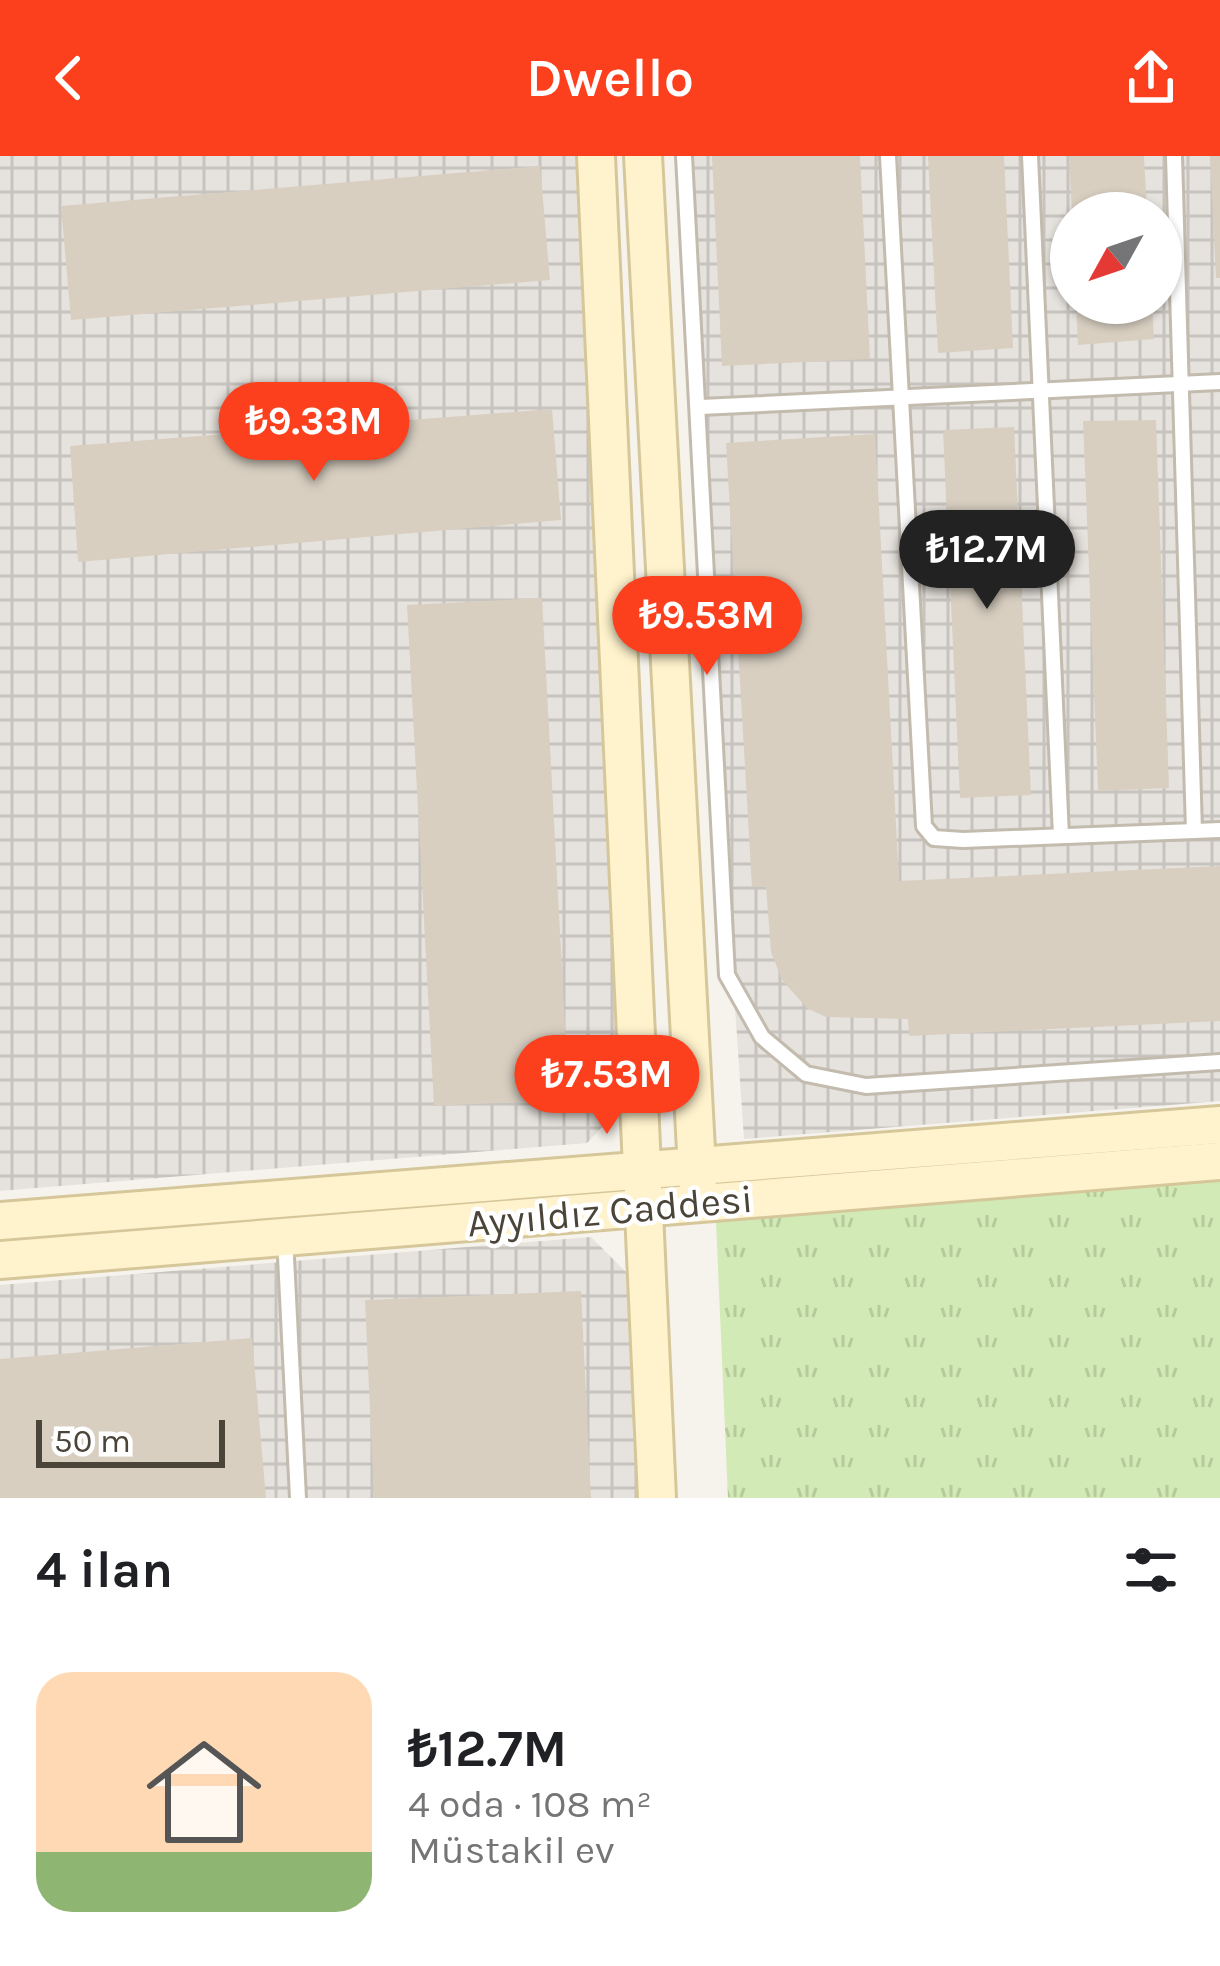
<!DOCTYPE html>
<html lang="tr">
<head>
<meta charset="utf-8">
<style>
  :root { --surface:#fff; --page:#f2f2f2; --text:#202124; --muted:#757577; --line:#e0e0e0; --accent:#fc3f1d }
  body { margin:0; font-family:Karla,sans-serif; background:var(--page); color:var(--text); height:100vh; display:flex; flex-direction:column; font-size:45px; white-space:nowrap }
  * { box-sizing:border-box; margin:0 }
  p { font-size:39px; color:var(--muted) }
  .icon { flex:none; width:66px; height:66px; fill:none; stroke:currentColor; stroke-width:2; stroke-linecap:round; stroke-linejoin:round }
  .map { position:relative; height:1342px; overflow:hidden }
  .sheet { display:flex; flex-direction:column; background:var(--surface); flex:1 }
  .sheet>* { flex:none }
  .needle { width:78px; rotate:230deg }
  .fabs { position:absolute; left:1050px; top:36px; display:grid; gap:24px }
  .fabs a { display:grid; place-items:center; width:132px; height:132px; border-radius:50%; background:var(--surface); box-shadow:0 3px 9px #0004; font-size:60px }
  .scale { position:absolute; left:36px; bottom:30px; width:189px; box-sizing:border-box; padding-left:12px; border:6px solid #4b4439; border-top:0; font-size:33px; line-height:42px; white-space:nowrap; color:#4b4439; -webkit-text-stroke:9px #fff; paint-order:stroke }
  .price { position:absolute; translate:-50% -102px; padding:0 27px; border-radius:42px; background:var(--accent); color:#fff; font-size:39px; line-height:78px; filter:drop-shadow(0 3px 6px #0008) }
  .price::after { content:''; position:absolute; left:50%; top:72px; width:36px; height:27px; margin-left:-18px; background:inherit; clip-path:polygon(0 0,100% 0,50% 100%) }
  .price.on { background:#222; color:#fff }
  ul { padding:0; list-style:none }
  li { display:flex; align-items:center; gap:36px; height:300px; padding:0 36px }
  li+li { border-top:3px solid var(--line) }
  li span { display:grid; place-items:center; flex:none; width:336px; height:240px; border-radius:36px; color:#555 }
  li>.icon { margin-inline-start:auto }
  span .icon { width:144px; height:144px; fill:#fffc; stroke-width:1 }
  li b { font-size:51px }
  h2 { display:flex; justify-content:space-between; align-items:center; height:144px; padding:0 36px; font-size:51px }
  header { display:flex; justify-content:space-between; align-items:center; height:156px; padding:0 36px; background:var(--accent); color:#fff; font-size:54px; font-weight:600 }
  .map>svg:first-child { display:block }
</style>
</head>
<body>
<header><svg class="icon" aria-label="back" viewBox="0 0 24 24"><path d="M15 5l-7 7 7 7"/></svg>Dwello<svg class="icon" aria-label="share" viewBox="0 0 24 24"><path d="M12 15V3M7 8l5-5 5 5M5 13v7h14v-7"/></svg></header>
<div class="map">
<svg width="1220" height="1342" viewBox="0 0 1220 1342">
  <defs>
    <pattern id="industrial-grid" width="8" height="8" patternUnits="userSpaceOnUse" patternTransform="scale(3)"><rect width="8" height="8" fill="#e6e2dd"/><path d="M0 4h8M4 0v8" fill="none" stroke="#c7c3be"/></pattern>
    <pattern id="grass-tufts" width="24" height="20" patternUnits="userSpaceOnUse" patternTransform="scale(3)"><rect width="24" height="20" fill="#d2eab5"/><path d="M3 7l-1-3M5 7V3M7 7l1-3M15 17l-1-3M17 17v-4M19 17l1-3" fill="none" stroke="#b6ca9c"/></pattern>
  </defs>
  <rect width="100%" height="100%" fill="#f6f3ec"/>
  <g fill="url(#industrial-grid)" fill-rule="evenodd">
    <polygon points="0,0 577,0 625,947 587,987 0,1035"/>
    <path d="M677,0H1220V945L744,983ZM1071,57H1161V147H1071Z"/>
    <polygon points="591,1081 633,1123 644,1342 0,1342 0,1129"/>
  </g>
  <polygon fill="url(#grass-tufts)" points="1220,1025 1220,1342 728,1342 716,1066"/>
  <g fill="#d8cfc1">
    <polygon points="712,0 860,0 870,203 722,210"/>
    <polygon points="928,0 1004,0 1013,192 938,197"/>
    <polygon points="1069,0 1144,0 1147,57 1072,57"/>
    <polygon points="1210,0 1220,0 1220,122 1216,122"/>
    <polygon points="540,10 550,124 71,164 61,50"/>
    <polygon points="1076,147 1152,147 1154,183 1078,189"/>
    <polygon points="552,253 561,364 78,406 70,290"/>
    <polygon points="1156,264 1169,632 1098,635 1083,265"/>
    <polygon points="1014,271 1031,639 960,642 943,274"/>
    <polygon points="875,278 899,725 1220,710 1220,865 909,880 908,863 826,861 807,852 782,824 771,796 766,730 752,731 726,287"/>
    <polygon points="542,442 569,944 434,950 407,449"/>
    <polygon points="581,1135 591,1342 374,1342 365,1144"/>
    <polygon points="252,1182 266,1342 0,1342 0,1203"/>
  </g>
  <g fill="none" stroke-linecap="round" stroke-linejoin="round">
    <g stroke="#c2bbae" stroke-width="20">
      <g id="lane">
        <polyline points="684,0 727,819 762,881 806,918 866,930 1220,906"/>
        <polyline points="888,0 924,670 934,682 963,684 1220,674"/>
        <polyline points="1030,0 1061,680"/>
        <polyline points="1174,0 1194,675"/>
        <polyline points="701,251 1220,226"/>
        <polyline points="285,1081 298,1342"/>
      </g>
    </g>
    <g stroke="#d6c79b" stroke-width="42">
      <g id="secondary">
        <polyline points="596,0 657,1342"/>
        <polyline points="643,0 698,1032"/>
        <polyline points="0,1065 1220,969"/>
        <polyline points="0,1104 1220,1005"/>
      </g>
    </g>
    <use href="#lane" stroke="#fff" stroke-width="14"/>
    <use href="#secondary" stroke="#fff3cd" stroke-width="36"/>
  </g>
  <g text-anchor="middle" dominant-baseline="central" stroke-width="9" stroke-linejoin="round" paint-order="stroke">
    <g font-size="39" fill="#4b4439" stroke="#fff">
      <text transform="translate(610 1055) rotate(-5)">Ayyıldız Caddesi</text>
    </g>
  </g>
</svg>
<div class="fabs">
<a><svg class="needle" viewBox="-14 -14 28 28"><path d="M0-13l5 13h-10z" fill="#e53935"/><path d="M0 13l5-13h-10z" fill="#757577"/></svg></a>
</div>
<div class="scale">50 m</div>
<b class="price" style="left:314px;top:328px">₺9.33M</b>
<b class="price on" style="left:987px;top:456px">₺12.7M</b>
<b class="price" style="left:707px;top:522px">₺9.53M</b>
<b class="price" style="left:607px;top:981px">₺7.53M</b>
</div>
<section class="sheet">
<h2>4 ilan<svg class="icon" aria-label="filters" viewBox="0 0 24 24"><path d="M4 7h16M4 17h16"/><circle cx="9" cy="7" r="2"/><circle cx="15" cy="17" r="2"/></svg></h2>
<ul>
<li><span style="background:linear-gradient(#ffd9b3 75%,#8fb573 0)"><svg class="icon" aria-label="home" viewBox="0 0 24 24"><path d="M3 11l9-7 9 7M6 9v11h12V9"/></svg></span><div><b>₺12.7M</b><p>4 oda · 108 m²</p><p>Müstakil ev</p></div></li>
</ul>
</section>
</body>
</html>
